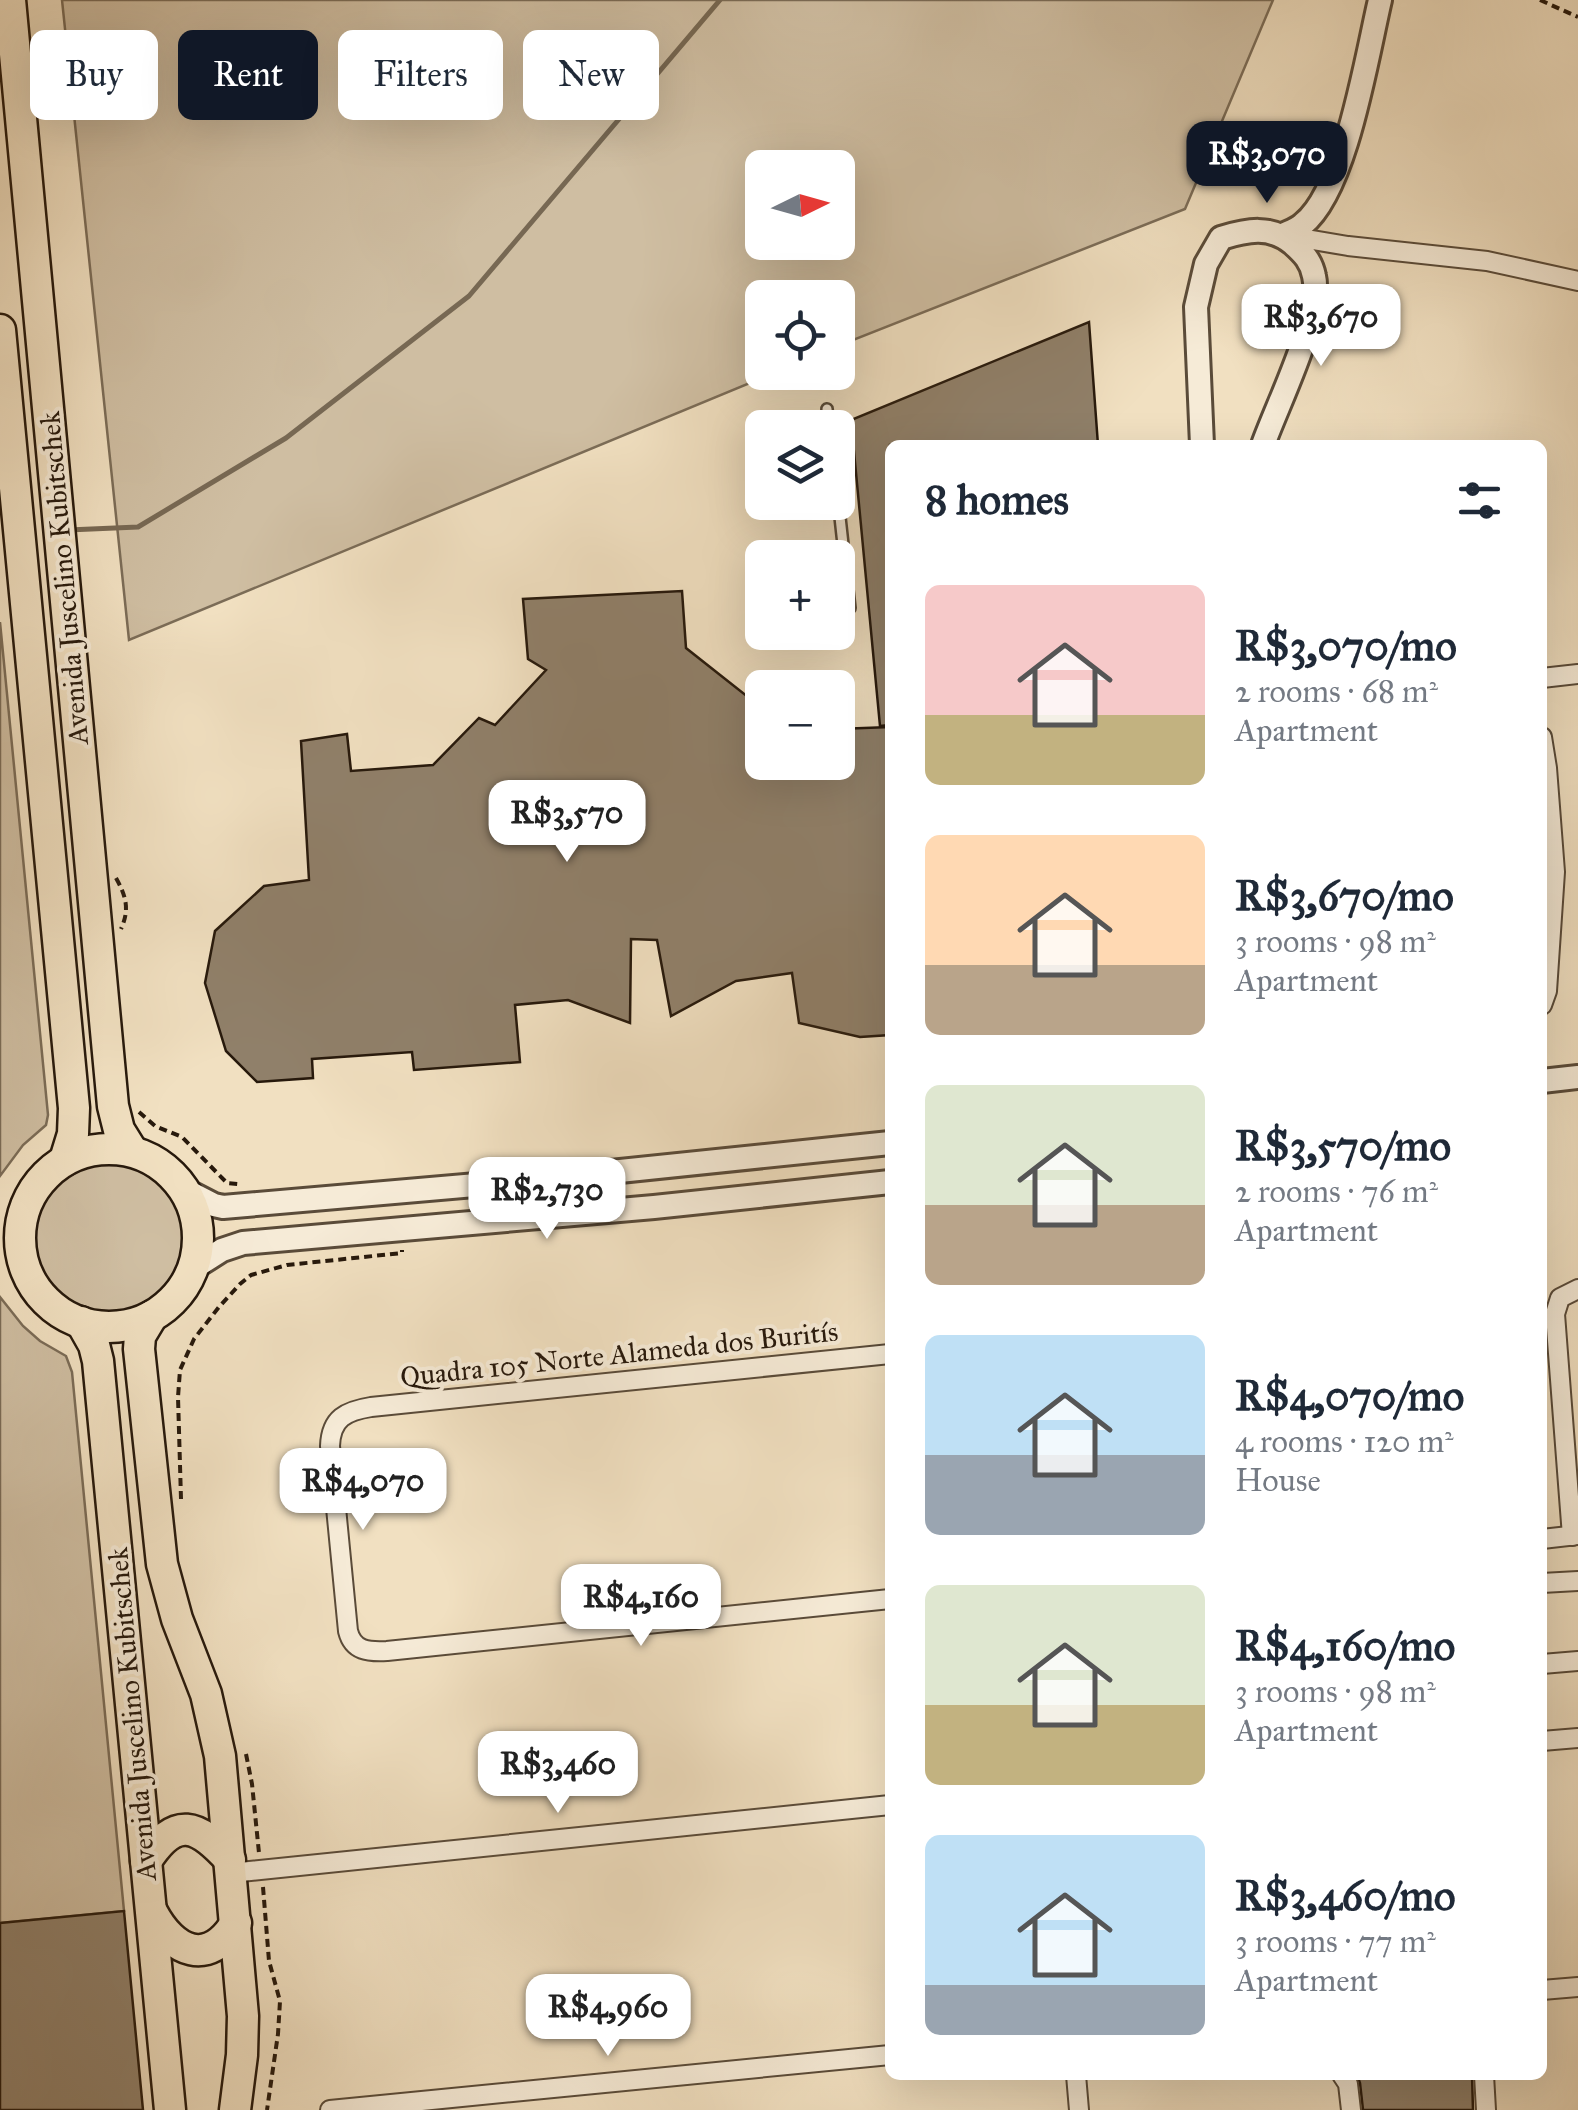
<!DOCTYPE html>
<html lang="en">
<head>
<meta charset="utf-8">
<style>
  :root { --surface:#fff; --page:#f6f6f7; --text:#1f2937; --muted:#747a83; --accent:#111827 }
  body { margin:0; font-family:"IM FELL Great Primer",serif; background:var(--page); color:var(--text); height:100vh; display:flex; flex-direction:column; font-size:38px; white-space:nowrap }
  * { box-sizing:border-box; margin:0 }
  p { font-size:32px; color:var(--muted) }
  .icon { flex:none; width:55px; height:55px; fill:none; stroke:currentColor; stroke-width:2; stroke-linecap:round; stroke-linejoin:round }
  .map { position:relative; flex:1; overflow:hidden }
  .drawer { position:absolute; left:885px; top:440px; width:662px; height:1640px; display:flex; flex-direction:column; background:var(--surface); border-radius:15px; box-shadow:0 10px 40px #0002 }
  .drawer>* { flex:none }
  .guide { position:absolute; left:30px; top:30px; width:705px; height:90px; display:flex; gap:20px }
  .needle { width:65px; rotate:85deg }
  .tools { position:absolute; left:745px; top:150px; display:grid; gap:20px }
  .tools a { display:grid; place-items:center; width:110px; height:110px; border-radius:15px; background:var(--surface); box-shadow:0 10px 40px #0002; font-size:50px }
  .price { position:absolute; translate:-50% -85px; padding:0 22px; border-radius:20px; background:#fff; color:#222; font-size:32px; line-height:65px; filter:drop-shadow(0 2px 5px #0008) }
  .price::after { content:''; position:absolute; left:50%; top:60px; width:30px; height:22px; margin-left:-15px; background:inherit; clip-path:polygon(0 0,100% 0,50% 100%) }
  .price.current { background:var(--accent); color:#fff }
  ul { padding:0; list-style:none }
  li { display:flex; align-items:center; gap:30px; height:250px; padding:0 40px }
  li span { display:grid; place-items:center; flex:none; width:280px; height:200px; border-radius:15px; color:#555 }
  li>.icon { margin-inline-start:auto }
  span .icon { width:120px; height:120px; fill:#fffc; stroke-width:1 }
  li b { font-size:42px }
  h2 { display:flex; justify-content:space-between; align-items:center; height:120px; padding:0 40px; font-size:42px }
  .pill { padding:0 35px; border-radius:15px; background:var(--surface); box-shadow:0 10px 40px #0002; font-size:35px; line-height:90px }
  .pill.current { background:var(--accent); color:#fff }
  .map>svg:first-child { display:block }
</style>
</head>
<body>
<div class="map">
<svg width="1578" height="2110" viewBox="0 0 1578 2110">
  <rect width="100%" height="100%" fill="#f1e0c1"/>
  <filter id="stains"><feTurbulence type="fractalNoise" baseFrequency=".002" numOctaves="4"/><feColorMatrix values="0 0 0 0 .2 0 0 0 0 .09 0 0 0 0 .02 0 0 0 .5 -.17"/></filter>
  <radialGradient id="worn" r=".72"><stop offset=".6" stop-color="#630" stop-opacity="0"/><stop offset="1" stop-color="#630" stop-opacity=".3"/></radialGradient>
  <g fill="#cfbea2" stroke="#7b6c57" stroke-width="2.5" fill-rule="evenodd">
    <path d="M62,0H1273L1185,209L838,346V298H762V372L774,373L129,640ZM762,168H838V242H762Z"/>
    <polygon points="0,622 48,1115 46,1125 23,1145 0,1176"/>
    <circle cx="108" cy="1237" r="79"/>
    <polygon points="0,1297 23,1326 40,1341 66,1356 72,1372 124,1911 0,1923"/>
  </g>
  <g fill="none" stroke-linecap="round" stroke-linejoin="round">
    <polyline stroke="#776853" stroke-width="5" points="68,530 138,527 286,438 469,296 720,0"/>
  </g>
  <g fill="#90806a" stroke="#27190c" stroke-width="2.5">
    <polygon points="1089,322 1098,445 890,445 890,725 880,726 851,420"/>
    <polygon points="682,591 686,648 762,708 762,762 838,762 838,729 890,727 890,1035 860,1037 799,1023 792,973 736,981 671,1016 657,940 631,939 630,1023 568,1000 515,1005 520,1062 414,1070 412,1052 312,1059 313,1078 257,1082 226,1051 205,983 215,931 264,886 309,880 301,741 347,734 351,771 433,765 479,718 495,725 546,670 528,659 523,599"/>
    <polygon points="124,1911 143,2110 0,2110 0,1923"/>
    <polygon points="1357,2075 1472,2075 1473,2110 1363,2110 1360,2083"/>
  </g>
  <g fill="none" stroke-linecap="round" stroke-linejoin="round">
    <g stroke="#5a4b39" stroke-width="14">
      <g id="service">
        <polyline points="827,409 829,428"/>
        <polyline points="838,499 850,608 844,614 838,615"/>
      </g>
    </g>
    <g stroke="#5a4b39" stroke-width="22">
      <g id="minor">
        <polyline points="1283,235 1348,246 1487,261 1578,281"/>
        <polyline points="1542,678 1578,674"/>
        <polyline points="1542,737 1547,768 1555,872 1547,991 1542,1005"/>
        <path d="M890,1354L371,1407C346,1411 331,1418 330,1446L348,1631C353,1651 368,1652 387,1651L890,1599"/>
        <polyline points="1572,1536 1555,1314 1560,1298 1578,1289"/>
        <polyline points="1542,1539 1578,1535"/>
        <polyline points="1542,1583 1578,1581"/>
        <polyline points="1542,1664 1578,1661"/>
        <polyline points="1542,1741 1578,1738"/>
        <polyline points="231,1873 890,1805"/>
        <polyline points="1542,1990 1578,1987"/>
        <polyline points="1076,2075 1079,2110"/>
        <polyline points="1342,2075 1348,2084 1351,2110"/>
        <polyline points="1484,2075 1486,2110"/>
        <polyline points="330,2110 890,2055"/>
      </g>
    </g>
    <g stroke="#5a4b39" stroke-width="28">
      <g id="tertiary">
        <path d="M1283,235C1289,232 1298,229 1303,224C1346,190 1367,55 1380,0"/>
        <path d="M1202,445L1196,307L1206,264L1221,238C1247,230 1271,225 1293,244C1304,254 1311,261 1314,276C1323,314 1277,405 1263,445"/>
        <polyline points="1542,1081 1578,1077"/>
        <polyline points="183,1189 214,1205 223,1207 533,1180 890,1143"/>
        <polyline points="192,1269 222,1250 243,1243 654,1207 890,1182"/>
      </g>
    </g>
    <g stroke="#27190c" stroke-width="35">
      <g id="primary">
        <polyline points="10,0 113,1106 119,1130 132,1151"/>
        <polyline points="0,330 74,1108 73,1134 65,1160"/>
        <circle cx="109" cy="1238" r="89"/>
        <polyline points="152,1316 140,1336 139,1349 162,1564 177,1619 206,1694 220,1756 243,2016 242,2055 235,2110"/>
        <polyline points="81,1322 94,1345 98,1361 170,2110"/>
        <path d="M146,1861C176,1815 197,1824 230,1860"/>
        <path d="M152,1912C173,1952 208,1968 236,1923"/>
      </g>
    </g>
    <g stroke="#27190c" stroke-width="4" stroke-dasharray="8 5" stroke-linecap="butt">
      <polyline points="1540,0 1578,17"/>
      <path d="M116,878C126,896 130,909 121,929"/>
      <polyline points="139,1112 155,1126 182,1137 227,1183 238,1184"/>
      <polyline points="181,1499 178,1397 180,1370 194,1339 219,1307 240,1284 251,1275 287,1265 402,1253 402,1250"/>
      <polyline points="246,1754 252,1784 259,1853"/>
      <polyline points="263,1887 269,1961 280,2001 278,2034 267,2110"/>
    </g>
    <use href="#service" stroke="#f6ebd7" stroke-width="9"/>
    <use href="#minor" stroke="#f6ebd7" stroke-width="18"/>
    <use href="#tertiary" stroke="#f6ebd7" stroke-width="22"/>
    <use href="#primary" stroke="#f1e0c1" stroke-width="30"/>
  </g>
  <g text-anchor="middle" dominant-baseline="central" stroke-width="8" stroke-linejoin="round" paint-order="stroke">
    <g font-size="28" fill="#27190c" stroke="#f6ebd7">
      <text transform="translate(64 578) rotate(-95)">Avenida Juscelino Kubitschek</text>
      <text transform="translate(619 1354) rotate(-6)">Quadra 105 Norte Alameda dos Buritís</text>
      <text transform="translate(132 1714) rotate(-95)">Avenida Juscelino Kubitschek</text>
    </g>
  </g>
  <rect width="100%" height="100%" filter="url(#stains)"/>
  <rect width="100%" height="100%" fill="url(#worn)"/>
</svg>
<div class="tools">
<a><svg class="needle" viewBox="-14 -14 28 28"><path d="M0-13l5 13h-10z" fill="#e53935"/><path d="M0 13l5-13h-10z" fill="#747a83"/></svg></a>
<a><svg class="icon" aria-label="locate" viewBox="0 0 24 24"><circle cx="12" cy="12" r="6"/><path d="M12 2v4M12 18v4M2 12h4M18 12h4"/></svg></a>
<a><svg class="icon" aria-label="layers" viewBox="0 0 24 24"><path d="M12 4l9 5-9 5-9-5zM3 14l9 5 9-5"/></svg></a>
<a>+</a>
<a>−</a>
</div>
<b class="price current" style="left:1267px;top:206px">R$3,070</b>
<b class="price" style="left:1321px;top:369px">R$3,670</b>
<b class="price" style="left:567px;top:865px">R$3,570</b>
<b class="price" style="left:547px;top:1242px">R$2,730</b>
<b class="price" style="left:363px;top:1533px">R$4,070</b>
<b class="price" style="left:641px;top:1649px">R$4,160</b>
<b class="price" style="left:558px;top:1816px">R$3,460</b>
<b class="price" style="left:608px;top:2059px">R$4,960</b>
<div class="guide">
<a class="pill">Buy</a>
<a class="pill current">Rent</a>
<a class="pill">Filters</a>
<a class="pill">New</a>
</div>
<section class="drawer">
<h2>8 homes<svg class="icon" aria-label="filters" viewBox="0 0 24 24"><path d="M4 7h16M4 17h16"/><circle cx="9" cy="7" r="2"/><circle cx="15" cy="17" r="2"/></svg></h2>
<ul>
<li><span style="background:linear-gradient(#f6c9c9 65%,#c2b280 0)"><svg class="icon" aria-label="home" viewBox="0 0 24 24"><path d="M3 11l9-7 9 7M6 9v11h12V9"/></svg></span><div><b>R$3,070/mo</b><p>2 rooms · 68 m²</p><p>Apartment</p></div></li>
<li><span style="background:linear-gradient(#ffd9b3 65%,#b9a48a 0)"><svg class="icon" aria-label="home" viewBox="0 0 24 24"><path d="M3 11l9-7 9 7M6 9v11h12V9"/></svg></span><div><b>R$3,670/mo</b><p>3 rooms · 98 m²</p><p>Apartment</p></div></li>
<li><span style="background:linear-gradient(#dfe7d0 60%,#b9a48a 0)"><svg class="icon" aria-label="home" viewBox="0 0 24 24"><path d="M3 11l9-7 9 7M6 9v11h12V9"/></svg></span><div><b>R$3,570/mo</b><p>2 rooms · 76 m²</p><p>Apartment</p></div></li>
<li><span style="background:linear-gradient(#bfe0f5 60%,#9aa5b1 0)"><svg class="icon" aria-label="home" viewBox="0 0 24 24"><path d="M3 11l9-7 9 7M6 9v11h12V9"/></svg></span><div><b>R$4,070/mo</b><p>4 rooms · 120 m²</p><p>House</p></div></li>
<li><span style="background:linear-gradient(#dfe7d0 60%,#c2b280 0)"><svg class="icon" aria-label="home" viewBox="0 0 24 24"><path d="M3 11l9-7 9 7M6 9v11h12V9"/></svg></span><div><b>R$4,160/mo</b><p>3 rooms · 98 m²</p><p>Apartment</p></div></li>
<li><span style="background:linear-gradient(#bfe0f5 75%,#9aa5b1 0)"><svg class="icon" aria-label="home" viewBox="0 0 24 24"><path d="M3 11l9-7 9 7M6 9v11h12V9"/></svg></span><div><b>R$3,460/mo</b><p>3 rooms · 77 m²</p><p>Apartment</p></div></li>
</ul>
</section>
</div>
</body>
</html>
